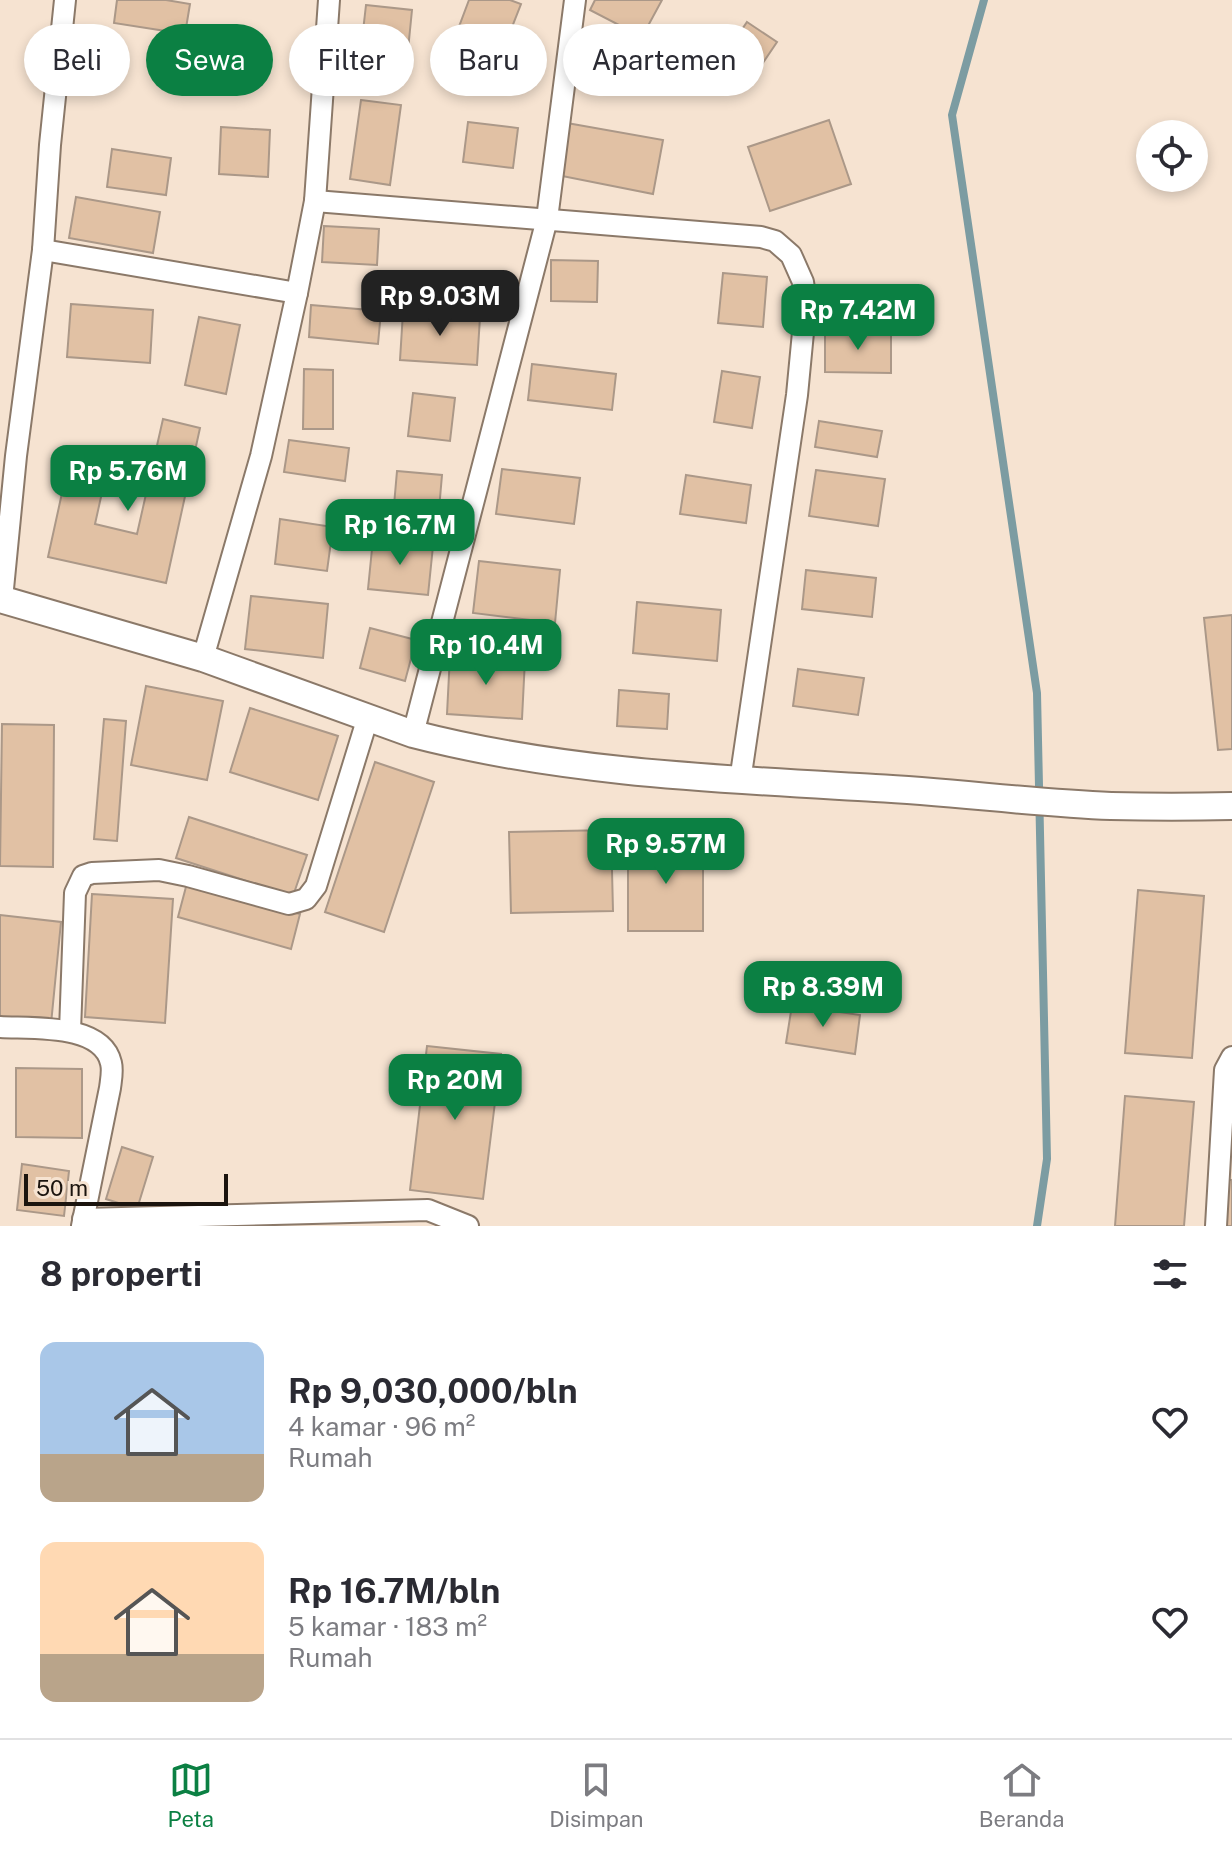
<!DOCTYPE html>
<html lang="id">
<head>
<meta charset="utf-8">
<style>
  :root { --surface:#fff; --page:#f2f2f3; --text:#2b2b33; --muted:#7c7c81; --line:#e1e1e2; --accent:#0b8043 }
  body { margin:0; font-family:"Public Sans",sans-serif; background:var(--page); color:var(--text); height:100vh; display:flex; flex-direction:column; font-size:30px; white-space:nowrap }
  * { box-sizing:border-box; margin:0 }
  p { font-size:26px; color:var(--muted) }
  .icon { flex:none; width:44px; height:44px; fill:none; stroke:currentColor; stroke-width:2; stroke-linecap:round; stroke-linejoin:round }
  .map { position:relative; height:1226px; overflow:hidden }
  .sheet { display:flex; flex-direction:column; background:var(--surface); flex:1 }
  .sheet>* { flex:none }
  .banner { position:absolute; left:24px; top:24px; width:800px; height:72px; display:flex; gap:16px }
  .tools { position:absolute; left:1136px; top:120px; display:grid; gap:16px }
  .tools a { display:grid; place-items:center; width:72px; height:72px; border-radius:50%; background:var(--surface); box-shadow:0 4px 12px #0003; font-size:40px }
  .scale { position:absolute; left:24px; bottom:20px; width:204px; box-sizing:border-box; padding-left:8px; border:4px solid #1b140e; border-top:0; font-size:22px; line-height:28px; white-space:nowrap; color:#1b140e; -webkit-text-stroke:6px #f6e3d1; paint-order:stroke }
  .price { position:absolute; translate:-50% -68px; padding:0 18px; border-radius:16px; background:var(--accent); color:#fff; font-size:26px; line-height:52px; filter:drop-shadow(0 2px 4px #0008) }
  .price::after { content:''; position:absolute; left:50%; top:48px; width:24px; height:18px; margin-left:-12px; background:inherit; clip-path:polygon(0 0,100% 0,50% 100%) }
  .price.active { background:#222; color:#fff }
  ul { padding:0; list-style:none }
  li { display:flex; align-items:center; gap:24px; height:200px; padding:0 40px }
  li span { display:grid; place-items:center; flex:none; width:224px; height:160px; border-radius:16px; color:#555 }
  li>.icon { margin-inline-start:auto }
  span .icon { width:96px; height:96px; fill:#fffc; stroke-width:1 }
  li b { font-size:34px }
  h2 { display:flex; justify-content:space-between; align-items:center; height:96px; padding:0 40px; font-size:34px }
  .tag { padding:0 28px; border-radius:36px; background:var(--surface); box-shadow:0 4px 12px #0003; font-size:28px; line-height:72px }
  .tag.active { background:var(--accent); color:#fff }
  .menu { display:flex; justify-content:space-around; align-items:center; height:112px; border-top:2px solid var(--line); background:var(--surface); font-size:22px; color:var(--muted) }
  .menu a { display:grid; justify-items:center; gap:4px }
  .menu .active { color:var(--accent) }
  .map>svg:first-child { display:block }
</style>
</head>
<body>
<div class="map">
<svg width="1232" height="1226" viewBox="0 0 1232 1226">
  <rect width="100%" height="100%" fill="#f6e3d1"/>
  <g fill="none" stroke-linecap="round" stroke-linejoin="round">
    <polyline stroke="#7c9ca2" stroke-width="8" points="984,0 952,115 1037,693 1047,1159 1037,1226"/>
  </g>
  <g fill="#e1c1a4" stroke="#ab9888" stroke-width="2">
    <polygon points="117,0 166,0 190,4 185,34 114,23"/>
    <polygon points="469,0 510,0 521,4 503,50 457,32"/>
    <polygon points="595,0 662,0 642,37 590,10"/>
    <polygon points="366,5 412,10 405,80 358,75"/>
    <polygon points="747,22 777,42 754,76 724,56"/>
    <polygon points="361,100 401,105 390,185 350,179"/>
    <polygon points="829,120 851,184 770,211 748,147"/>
    <polygon points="468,122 518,128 513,168 463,162"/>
    <polygon points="567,123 663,140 653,194 557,175"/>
    <polygon points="221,127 270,130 268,177 219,174"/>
    <polygon points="112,149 171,158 166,195 107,187"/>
    <polygon points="76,197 160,212 153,253 69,238"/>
    <polygon points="324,226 379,229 377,265 322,262"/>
    <polygon points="551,260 598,261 597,302 551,301"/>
    <polygon points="723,273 767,277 763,327 718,323"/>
    <polygon points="71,304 153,310 150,363 67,357"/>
    <polygon points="311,305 381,311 378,344 309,337"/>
    <polygon points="403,312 480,317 477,365 400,360"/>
    <polygon points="199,317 240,325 226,394 185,385"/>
    <polygon points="825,330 891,332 891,373 825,372"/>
    <polygon points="532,364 616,374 612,410 528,400"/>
    <polygon points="304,369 333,370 333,429 303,429"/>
    <polygon points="722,371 760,377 752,428 714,422"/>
    <polygon points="413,393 455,398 450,441 408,436"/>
    <polygon points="163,419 200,428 166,583 48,557 69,461 107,470 95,524 137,534"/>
    <polygon points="819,421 882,431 877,457 815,447"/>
    <polygon points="289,440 349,448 345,481 284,472"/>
    <polygon points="502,469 580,478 574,524 496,514"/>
    <polygon points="816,470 885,479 878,526 809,516"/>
    <polygon points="397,471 442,475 438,521 393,517"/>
    <polygon points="686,475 751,485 746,523 680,514"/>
    <polygon points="280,519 333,527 327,571 275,564"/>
    <polygon points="373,539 433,546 428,595 368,589"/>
    <polygon points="479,561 560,570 555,623 473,613"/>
    <polygon points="806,570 876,578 872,617 802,609"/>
    <polygon points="251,596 328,604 323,658 245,649"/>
    <polygon points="637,602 721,610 717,661 633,653"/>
    <polygon points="1232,615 1232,749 1218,750 1204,618"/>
    <polygon points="370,628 416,640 405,681 360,668"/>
    <polygon points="450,655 525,659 522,719 447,714"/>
    <polygon points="798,669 864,678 858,715 793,706"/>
    <polygon points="146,686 223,701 207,780 131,765"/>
    <polygon points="619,690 669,694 667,729 617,726"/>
    <polygon points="250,708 338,736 318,800 230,772"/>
    <polygon points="104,719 126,721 117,841 94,839"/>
    <polygon points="2,724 54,725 53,867 0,866"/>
    <polygon points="375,762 434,782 384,932 325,912"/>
    <polygon points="189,817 307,855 293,896 176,858"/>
    <polygon points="611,830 613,911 511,913 509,832"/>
    <rect x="628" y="840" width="75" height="91"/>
    <polygon points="187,883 300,914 291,949 178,917"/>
    <polygon points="1138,890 1204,896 1192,1058 1125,1053"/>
    <polygon points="92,894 173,899 165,1023 85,1017"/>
    <polygon points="0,915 61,922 51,1024 0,1018"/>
    <polygon points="792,1005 860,1015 855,1054 786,1043"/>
    <polygon points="427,1046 501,1054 483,1199 410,1190"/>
    <polygon points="16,1068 82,1069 82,1138 16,1137"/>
    <polygon points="1125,1096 1194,1102 1184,1226 1115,1226"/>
    <polygon points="122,1147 153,1157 137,1209 106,1199"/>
    <polygon points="22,1164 69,1171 64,1216 17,1210"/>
    <polygon points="1229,1180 1232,1180 1232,1226 1225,1226"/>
  </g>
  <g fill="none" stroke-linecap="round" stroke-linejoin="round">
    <g stroke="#8b7969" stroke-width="24">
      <g id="minor">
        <polyline points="315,201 761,237 775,241 791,255 803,282 806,301 797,395 740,781"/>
        <polyline points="43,250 297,293"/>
        <polyline points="2,599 16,456 43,250 50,145 65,0"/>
        <polyline points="203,658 261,456 297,293 315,201 329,0"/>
        <polyline points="413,734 547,219 575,0"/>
        <path d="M0,1027C32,1029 102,1023 111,1063C113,1071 111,1080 110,1088L82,1226"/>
        <polyline points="70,1031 75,893 83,876 92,873 159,870 188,876 289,904 306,899 316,886 368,717"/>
        <polyline points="83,1219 428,1210 468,1226"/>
        <polyline points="1216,1226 1225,1070 1232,1057"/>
      </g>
    </g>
    <g stroke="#8b7969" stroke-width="30">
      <path id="tertiary" d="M0,599L203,658L413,734C564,773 720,779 875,788C954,792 1032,803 1111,806C1151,807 1192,807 1232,806"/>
    </g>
    <use href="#minor" stroke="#fff" stroke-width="20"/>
    <use href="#tertiary" stroke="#fff" stroke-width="26"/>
  </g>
</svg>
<div class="tools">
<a><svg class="icon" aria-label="locate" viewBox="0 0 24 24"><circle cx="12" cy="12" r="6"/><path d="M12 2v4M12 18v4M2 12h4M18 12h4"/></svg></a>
</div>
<div class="scale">50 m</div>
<b class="price active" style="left:440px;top:338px">Rp 9.03M</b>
<b class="price" style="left:858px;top:352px">Rp 7.42M</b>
<b class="price" style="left:128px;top:513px">Rp 5.76M</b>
<b class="price" style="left:400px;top:567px">Rp 16.7M</b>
<b class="price" style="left:486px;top:687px">Rp 10.4M</b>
<b class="price" style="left:666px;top:886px">Rp 9.57M</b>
<b class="price" style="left:823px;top:1029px">Rp 8.39M</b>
<b class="price" style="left:455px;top:1122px">Rp 20M</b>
<div class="banner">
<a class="tag">Beli</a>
<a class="tag active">Sewa</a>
<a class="tag">Filter</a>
<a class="tag">Baru</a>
<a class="tag">Apartemen</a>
</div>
</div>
<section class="sheet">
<h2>8 properti<svg class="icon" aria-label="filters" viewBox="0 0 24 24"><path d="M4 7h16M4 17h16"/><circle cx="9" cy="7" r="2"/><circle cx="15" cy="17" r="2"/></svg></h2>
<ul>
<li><span style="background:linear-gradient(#a9c7e8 70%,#b9a48a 0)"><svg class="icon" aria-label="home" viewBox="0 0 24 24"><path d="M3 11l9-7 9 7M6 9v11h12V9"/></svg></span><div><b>Rp 9,030,000/bln</b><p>4 kamar · 96 m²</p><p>Rumah</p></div><svg class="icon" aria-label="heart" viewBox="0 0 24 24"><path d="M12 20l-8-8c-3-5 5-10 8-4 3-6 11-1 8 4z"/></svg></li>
<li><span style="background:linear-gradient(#ffd9b3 70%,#b9a48a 0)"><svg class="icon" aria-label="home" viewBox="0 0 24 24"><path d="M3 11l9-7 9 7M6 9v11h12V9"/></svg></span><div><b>Rp 16.7M/bln</b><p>5 kamar · 183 m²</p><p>Rumah</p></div><svg class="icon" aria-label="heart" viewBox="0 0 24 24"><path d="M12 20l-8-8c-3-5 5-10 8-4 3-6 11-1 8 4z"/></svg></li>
</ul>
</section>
<nav class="menu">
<a class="active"><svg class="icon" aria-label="map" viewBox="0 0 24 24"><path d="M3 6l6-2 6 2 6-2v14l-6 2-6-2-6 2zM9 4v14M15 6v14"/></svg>Peta</a>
<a><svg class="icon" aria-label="saved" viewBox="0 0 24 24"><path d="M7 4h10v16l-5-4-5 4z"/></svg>Disimpan</a>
<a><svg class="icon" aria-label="home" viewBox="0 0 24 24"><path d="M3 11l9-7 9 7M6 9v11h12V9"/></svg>Beranda</a>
</nav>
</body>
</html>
